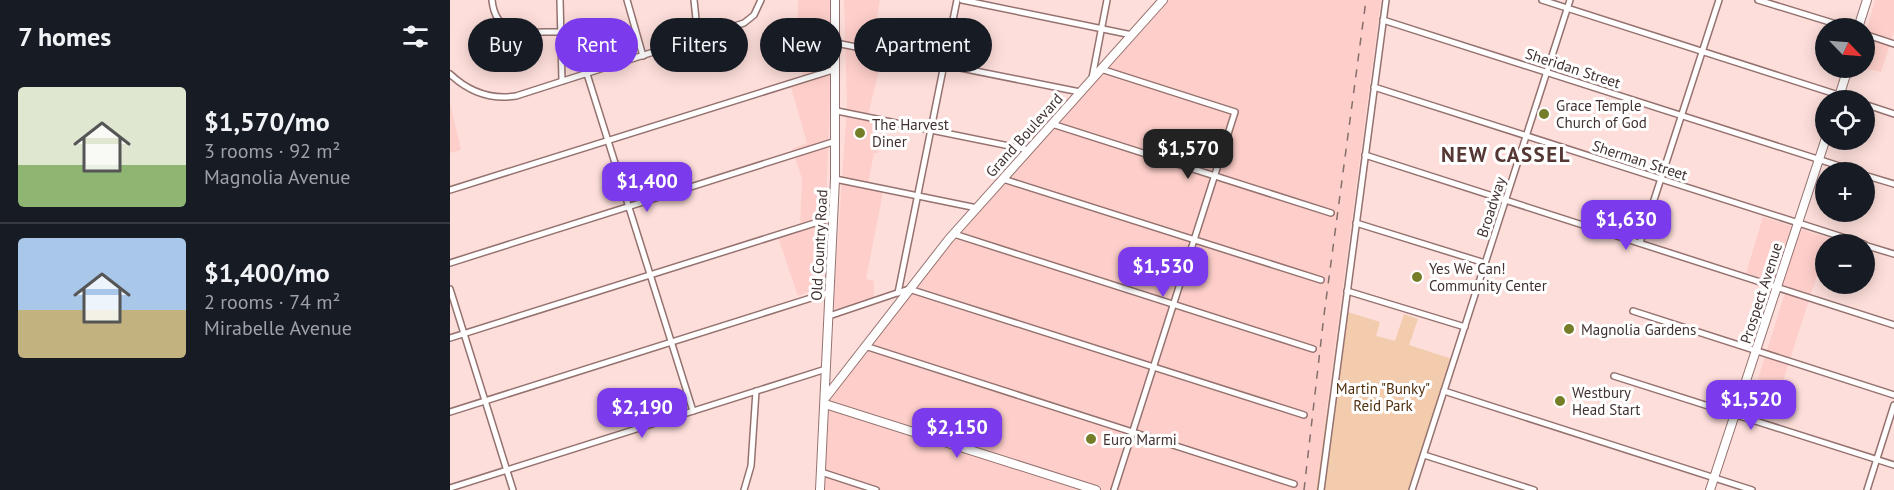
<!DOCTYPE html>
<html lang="en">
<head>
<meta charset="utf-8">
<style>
  :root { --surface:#171b24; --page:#20242c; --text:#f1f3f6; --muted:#9ea1a6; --line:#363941; --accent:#7c3aed }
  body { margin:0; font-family:"PT Sans",sans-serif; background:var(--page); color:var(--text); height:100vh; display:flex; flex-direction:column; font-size:22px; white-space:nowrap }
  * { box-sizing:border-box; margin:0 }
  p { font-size:20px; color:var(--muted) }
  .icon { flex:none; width:33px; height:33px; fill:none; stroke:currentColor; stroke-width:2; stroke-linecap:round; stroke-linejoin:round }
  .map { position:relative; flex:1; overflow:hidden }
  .panel { display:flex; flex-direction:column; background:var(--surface); width:450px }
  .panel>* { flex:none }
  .hud { position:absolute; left:18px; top:18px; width:570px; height:54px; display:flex; gap:12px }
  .needle { width:39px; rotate:115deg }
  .tools { position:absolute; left:1365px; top:18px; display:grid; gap:12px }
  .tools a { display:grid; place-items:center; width:60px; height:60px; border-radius:50%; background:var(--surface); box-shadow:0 3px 15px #0003; font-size:30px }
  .price { position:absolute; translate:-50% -51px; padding:0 14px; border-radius:12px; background:var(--accent); color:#fff; font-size:20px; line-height:39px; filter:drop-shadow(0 2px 3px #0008) }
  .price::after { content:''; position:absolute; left:50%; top:36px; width:18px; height:14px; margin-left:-9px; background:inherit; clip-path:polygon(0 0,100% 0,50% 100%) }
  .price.selected { background:#222; color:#fff }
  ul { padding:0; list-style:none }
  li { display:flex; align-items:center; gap:18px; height:150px; padding:0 18px }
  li+li { border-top:2px solid var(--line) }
  li span { display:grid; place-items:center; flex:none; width:168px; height:120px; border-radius:6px; color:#555 }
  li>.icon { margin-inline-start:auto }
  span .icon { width:72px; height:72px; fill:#fffc; stroke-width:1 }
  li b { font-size:26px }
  h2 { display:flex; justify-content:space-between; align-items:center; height:72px; padding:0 18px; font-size:26px }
  .chip { padding:0 21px; border-radius:27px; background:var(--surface); box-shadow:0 3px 15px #0003; font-size:21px; line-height:54px }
  .chip.selected { background:var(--accent); color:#fff }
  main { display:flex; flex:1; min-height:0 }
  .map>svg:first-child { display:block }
</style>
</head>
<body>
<main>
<section class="panel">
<h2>7 homes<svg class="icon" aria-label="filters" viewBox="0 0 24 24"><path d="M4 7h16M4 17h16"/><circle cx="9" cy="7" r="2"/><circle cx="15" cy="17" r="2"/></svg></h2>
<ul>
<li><span style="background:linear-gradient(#dfe7d0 65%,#8fb573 0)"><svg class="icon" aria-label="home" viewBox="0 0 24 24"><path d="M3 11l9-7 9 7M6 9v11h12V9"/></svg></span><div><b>$1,570/mo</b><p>3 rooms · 92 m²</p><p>Magnolia Avenue</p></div></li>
<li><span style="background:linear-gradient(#a9c7e8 60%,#c2b280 0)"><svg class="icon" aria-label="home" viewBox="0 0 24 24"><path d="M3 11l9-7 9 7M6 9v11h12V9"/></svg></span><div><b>$1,400/mo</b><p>2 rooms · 74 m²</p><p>Mirabelle Avenue</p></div></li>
</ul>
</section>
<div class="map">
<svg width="1444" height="490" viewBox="0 0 1444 490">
  <rect width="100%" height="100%" fill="#fddeda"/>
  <g fill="#fecfca">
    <polygon points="348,0 380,0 381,72 373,286 348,296 328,237 350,228 352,178 342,149 357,143 340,84 354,79 347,53"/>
    <polygon points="394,0 430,0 420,52 432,56 417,120 434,124 428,153 424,153 417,189 433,192 416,279 424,281 424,298 383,310 397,107"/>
    <polygon points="718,0 931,0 866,490 374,490 380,397 516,225"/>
    <polygon points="1425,0 1444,0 1444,32 1431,72 1412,68 1414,68 1415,36"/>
    <polygon points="0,103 11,150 0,153"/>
    <polygon points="1313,217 1379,238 1331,387 1308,379 1337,286 1296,273"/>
  </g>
  <polygon fill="#f2ccad" points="891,310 930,322 926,336 945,341 954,314 968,319 959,345 1002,359 960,490 866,490"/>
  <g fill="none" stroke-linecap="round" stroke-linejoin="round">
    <g stroke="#95726f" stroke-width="8">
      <g id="street">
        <path d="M42,0C46,40 80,31 110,32"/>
        <polyline points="110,0 112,81"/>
        <polyline points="177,0 193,56"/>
        <polyline points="244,0 248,38"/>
        <polyline points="512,0 682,35"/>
        <polyline points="1092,0 1404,100"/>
        <polyline points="1308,0 1399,28"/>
        <polyline points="933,20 1408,172"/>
        <polyline points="1414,34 1444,44"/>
        <polyline points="386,43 630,92"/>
        <polyline points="651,69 785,112 664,490"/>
        <path d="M0,74C19,92 40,100 66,96L294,23L304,15L311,0"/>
        <polyline points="137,74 243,411"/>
        <polyline points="642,78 657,0"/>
        <polyline points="924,87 1414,244"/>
        <polyline points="1414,104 1444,114"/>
        <polyline points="387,111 579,150"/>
        <polyline points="602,124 881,213"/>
        <polyline points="915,155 1444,325"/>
        <polyline points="1414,175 1444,184"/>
        <polyline points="385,179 527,208"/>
        <polyline points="553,179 871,280"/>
        <polyline points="0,190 386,69"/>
        <polyline points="906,223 1035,263"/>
        <polyline points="504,234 863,349"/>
        <polyline points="1190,243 1269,0"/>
        <polyline points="1414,245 1444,254"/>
        <polyline points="0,263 386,141"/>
        <polyline points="0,289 63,490"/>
        <polyline points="897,291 1015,327"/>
        <polyline points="448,293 507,0"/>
        <polyline points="1183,311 1444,395"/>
        <polyline points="379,316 459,289 854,415"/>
        <polyline points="0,338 384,217"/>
        <polyline points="415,346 844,484"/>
        <polyline points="1164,376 1444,465"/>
        <polyline points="994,391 1302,490"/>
        <polyline points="0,412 380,292"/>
        <polyline points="974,455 1084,490"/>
        <polyline points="371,472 426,490"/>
        <polyline points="0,488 376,369"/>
        <polyline points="294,490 301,466 306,391"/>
        <polyline points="871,490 936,0"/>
        <polyline points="962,490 1120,0"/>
        <polyline points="1417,490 1444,405"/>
      </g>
    </g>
    <g stroke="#95726f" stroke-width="10">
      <g id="secondary">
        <polyline points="1408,28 1417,0"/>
        <polyline points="1388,100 1398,68"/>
        <polyline points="376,397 499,239 713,0"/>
        <polyline points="375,404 646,490"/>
        <polyline points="1260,490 1376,138"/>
      </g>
    </g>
    <g stroke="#95726f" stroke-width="10">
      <polyline id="primary" points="370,490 385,179 385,0"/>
    </g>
    <use href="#street" stroke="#fff" stroke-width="5"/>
    <use href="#secondary" stroke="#fff" stroke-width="8"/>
    <use href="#primary" stroke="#fff" stroke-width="8"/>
    <polyline stroke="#836e6c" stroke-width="1.5" stroke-dasharray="8 8" stroke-linecap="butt" points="854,490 874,315 916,0"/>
  </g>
  <g fill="#757d28" stroke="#fff" stroke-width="2">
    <circle cx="1094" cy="114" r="6"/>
    <circle cx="410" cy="133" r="6"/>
    <circle cx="967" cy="277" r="6"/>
    <circle cx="1119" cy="329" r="6"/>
    <circle cx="1110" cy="401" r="6"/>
    <circle cx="641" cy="439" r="6"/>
  </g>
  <g text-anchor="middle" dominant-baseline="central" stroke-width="6" stroke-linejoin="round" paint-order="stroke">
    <g font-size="15" fill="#413230" stroke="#fff">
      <text transform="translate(1123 68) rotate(18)">Sheridan Street</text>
      <text transform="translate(574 135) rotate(-48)">Grand Boulevard</text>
      <text transform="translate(1190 160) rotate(18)">Sherman Street</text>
      <text transform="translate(1041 207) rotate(-72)">Broadway</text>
      <text transform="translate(369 245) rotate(-87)">Old Country Road</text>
      <text transform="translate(1311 293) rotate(-72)">Prospect Avenue</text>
    </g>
    <g font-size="15" fill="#413230" stroke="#fff" text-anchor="start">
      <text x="1106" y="105">Grace Temple<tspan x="1106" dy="17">Church of God</tspan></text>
      <text x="422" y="124">The Harvest<tspan x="422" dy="17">Diner</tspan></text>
      <text x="979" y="268">Yes We Can!<tspan x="979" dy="17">Community Center</tspan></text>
      <text x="1131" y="329">Magnolia Gardens</text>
      <text x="1122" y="392">Westbury<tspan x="1122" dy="17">Head Start</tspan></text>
      <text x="653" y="439">Euro Marmi</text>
    </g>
    <g font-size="15" fill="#512e0d" stroke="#fff">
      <text x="933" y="388">Martin "Bunky"<tspan x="933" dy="17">Reid Park</tspan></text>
    </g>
    <g font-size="21" font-weight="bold" letter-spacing="1.5" fill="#553734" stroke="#fff">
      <text x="1056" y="154">NEW CASSEL</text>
    </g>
  </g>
</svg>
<div class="tools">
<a><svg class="needle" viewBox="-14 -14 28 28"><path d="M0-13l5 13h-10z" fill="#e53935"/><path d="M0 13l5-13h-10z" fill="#9ea1a6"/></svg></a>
<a><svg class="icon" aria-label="locate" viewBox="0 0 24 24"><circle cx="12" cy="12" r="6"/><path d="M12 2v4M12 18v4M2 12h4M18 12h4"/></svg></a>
<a>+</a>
<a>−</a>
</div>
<b class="price selected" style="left:738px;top:180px">$1,570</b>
<b class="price" style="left:197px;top:213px">$1,400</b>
<b class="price" style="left:1176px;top:251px">$1,630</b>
<b class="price" style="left:713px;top:298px">$1,530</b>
<b class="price" style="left:1301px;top:431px">$1,520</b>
<b class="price" style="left:192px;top:439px">$2,190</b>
<b class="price" style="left:507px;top:459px">$2,150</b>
<div class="hud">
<a class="chip">Buy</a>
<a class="chip selected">Rent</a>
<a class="chip">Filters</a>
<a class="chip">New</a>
<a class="chip">Apartment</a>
</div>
</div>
</main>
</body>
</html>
